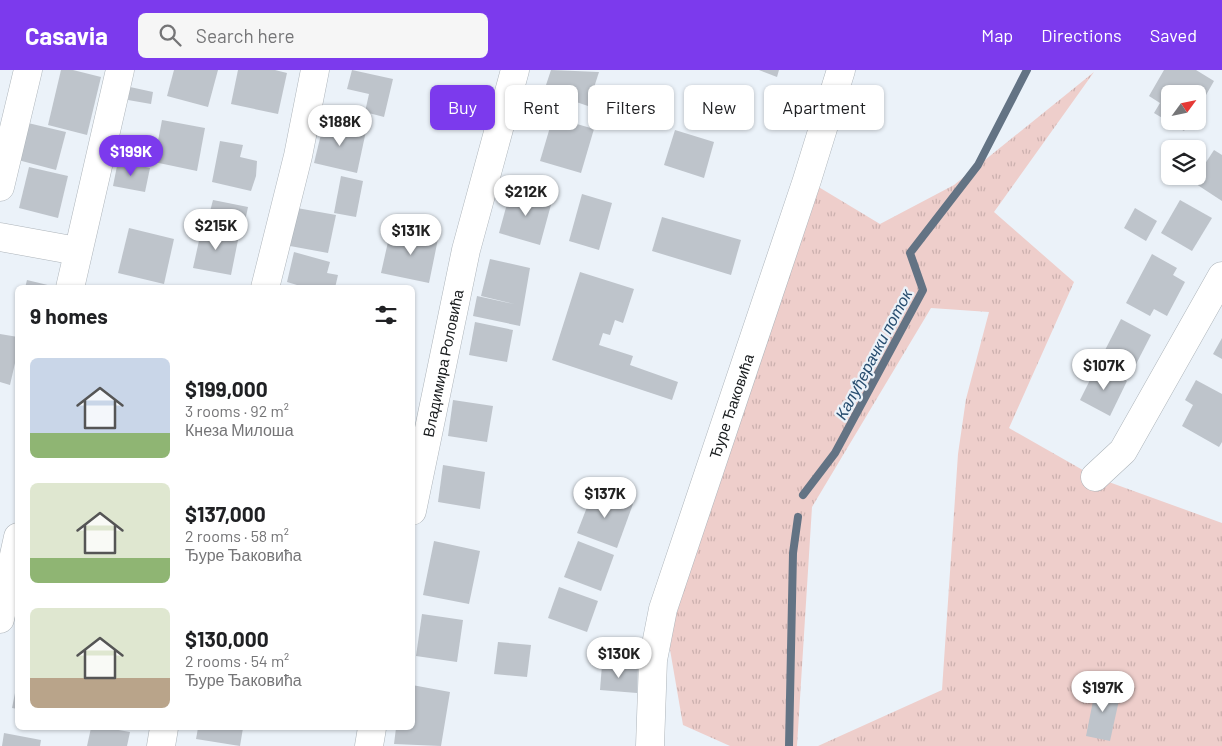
<!DOCTYPE html>
<html lang="en">
<head>
<meta charset="utf-8">
<style>
  :root { --surface:#fff; --page:#f6f6f6; --text:#202124; --muted:#757577; --accent:#7c3aed }
  body { margin:0; font-family:Barlow,sans-serif; background:var(--page); color:var(--text); height:100vh; display:flex; flex-direction:column; font-size:19px; white-space:nowrap }
  * { box-sizing:border-box; margin:0 }
  p { font-size:16px; color:var(--muted) }
  .icon { flex:none; width:28px; height:28px; fill:none; stroke:currentColor; stroke-width:2; stroke-linecap:round; stroke-linejoin:round }
  .map { position:relative; flex:1; overflow:hidden }
  .details { position:absolute; left:15px; top:215px; width:400px; height:445px; display:flex; flex-direction:column; background:var(--surface); border-radius:8px; box-shadow:0 1px 4px #0004 }
  .details>* { flex:none }
  .guide { position:absolute; left:430px; top:15px; width:475px; height:45px; display:flex; gap:10px }
  .needle { width:32px; rotate:57deg }
  .buttons { position:absolute; left:1161px; top:15px; display:grid; gap:10px }
  .buttons a { display:grid; place-items:center; width:45px; height:45px; border-radius:8px; background:var(--surface); box-shadow:0 1px 4px #0004; font-size:25px }
  .price { position:absolute; translate:-50% -42px; padding:0 11px; border-radius:18px; background:#fff; color:#222; font-size:16px; line-height:32px; filter:drop-shadow(0 1px 2px #0008) }
  .price::after { content:''; position:absolute; left:50%; top:30px; width:15px; height:11px; margin-left:-8px; background:inherit; clip-path:polygon(0 0,100% 0,50% 100%) }
  .price.active { background:var(--accent); color:#fff }
  ul { padding:0; list-style:none }
  li { display:flex; align-items:center; gap:15px; height:125px; padding:0 15px }
  li span { display:grid; place-items:center; flex:none; width:140px; height:100px; border-radius:8px; color:#555 }
  li>.icon { margin-inline-start:auto }
  span .icon { width:60px; height:60px; fill:#fffc; stroke-width:1 }
  li b { font-size:21px }
  h2 { display:flex; justify-content:space-between; align-items:center; height:60px; padding:0 15px; font-size:21px }
  .chip { padding:0 18px; border-radius:8px; background:var(--surface); box-shadow:0 1px 4px #0004; font-size:18px; line-height:45px }
  .chip.active { background:var(--accent); color:#fff }
  header { display:flex; align-items:center; gap:30px; box-sizing:border-box; height:70px; padding:0 25px; background:var(--accent); color:#fff }
  header strong { font-size:24px }
  nav { display:flex; gap:28px; margin-inline-start:auto; font-size:18px }
  .search { width:350px; height:45px; background:var(--page); display:flex; align-items:center; gap:12px; box-sizing:border-box; padding:0 18px; border-radius:8px; color:var(--muted); font-size:19px }
  .map>svg:first-child { display:block }
</style>
</head>
<body>
<header>
<strong>Casavia</strong>
<div class="search"><svg class="icon" aria-label="search" viewBox="0 0 24 24"><circle cx="10" cy="10" r="6"/><path d="M15 15l6 6"/></svg>Search here</div>
<nav><a>Map</a><a>Directions</a><a>Saved</a></nav>
</header>
<div class="map">
<svg width="1222" height="676" viewBox="0 0 1222 676">
  <defs>
    <pattern id="grass-tufts" width="24" height="20" patternUnits="userSpaceOnUse" patternTransform="scale(1.25)"><rect width="24" height="20" fill="#eececb"/><path d="M3 7l-1-3M5 7V3M7 7l1-3M15 17l-1-3M17 17v-4M19 17l1-3" fill="none" stroke="#cbb0ae"/></pattern>
  </defs>
  <rect width="100%" height="100%" fill="#ebf2f9"/>
  <polygon fill="url(#grass-tufts)" points="1094,2 994,142 1074,212 1009,358 1095,407 1222,453 1222,676 818,676 942,620 958,384 966,329 989,242 931,238 812,437 797,676 730,676 683,655 663,539 807,110 880,154 954,115"/>
  <g fill="none" stroke-linecap="round" stroke-linejoin="round">
    <g stroke="#637384" stroke-width="8">
      <polyline points="803,425 835,383 923,220 910,183 978,95 1027,0"/>
      <polyline points="789,676 793,483 798,447"/>
    </g>
  </g>
  <g fill="#bec4cb">
    <polygon points="61,0 73,0 101,7 87,65 48,55"/>
    <polygon points="174,0 218,0 208,37 167,26"/>
    <polygon points="238,0 275,0 287,3 278,44 231,34"/>
    <polygon points="352,0 393,9 384,47 365,42 369,24 347,19"/>
    <polygon points="551,0 599,2 588,36 544,21"/>
    <polygon points="759,0 779,0 777,7"/>
    <polygon points="1164,0 1196,0 1214,11 1198,39 1198,24 1170,24 1170,51 1190,51 1184,61 1154,43 1160,33 1149,26"/>
    <polygon points="130,17 153,22 151,34 128,30"/>
    <polygon points="553,47 594,59 581,103 540,91"/>
    <polygon points="162,50 205,58 197,101 154,92"/>
    <polygon points="324,52 366,61 357,103 314,93"/>
    <polygon points="28,53 66,62 56,100 18,90"/>
    <polygon points="675,60 714,72 704,108 664,95"/>
    <polygon points="220,71 243,75 240,87 257,91 256,106 251,121 212,112"/>
    <polygon points="1214,80 1222,85 1222,131 1193,112"/>
    <polygon points="118,91 150,98 145,122 113,116"/>
    <polygon points="29,97 68,106 58,148 19,138"/>
    <polygon points="341,106 363,111 356,147 334,143"/>
    <polygon points="511,119 552,131 540,175 499,163"/>
    <polygon points="582,124 612,133 599,180 569,171"/>
    <polygon points="213,130 248,137 243,161 207,153"/>
    <polygon points="1180,130 1212,148 1192,181 1161,163"/>
    <polygon points="297,138 336,145 328,183 290,176"/>
    <polygon points="1135,138 1157,151 1146,171 1124,158"/>
    <polygon points="662,147 741,170 731,205 652,181"/>
    <polygon points="202,157 239,165 231,205 193,198"/>
    <polygon points="129,158 174,169 164,214 118,203"/>
    <polygon points="414,158 439,164 429,213 381,203 390,163 411,168"/>
    <polygon points="294,182 330,192 327,203 338,205 335,218 307,218 287,212"/>
    <polygon points="1152,184 1177,198 1173,205 1185,212 1167,246 1154,239 1150,246 1126,233"/>
    <polygon points="490,189 530,198 520,256 473,246 477,226 514,234 481,226"/>
    <polygon points="580,202 634,219 623,253 615,250 610,265 603,263 599,275 633,286 630,295 678,312 672,330 552,290"/>
    <polygon points="27,210 56,217 56,218 25,218"/>
    <polygon points="1121,249 1151,265 1133,300 1103,284"/>
    <polygon points="475,252 513,260 507,292 469,285"/>
    <polygon points="0,264 18,267 18,280 10,315 0,312"/>
    <polygon points="1222,268 1222,289 1213,284"/>
    <polygon points="1097,296 1127,311 1110,346 1080,330"/>
    <polygon points="1196,310 1222,324 1222,372 1219,377 1182,356 1193,335 1185,330"/>
    <polygon points="453,330 493,336 487,372 448,366"/>
    <polygon points="443,395 485,402 480,439 438,432"/>
    <polygon points="594,419 633,434 617,478 577,463"/>
    <polygon points="434,471 480,481 469,534 423,525"/>
    <polygon points="578,471 614,485 601,521 564,507"/>
    <polygon points="559,517 598,531 587,562 548,548"/>
    <polygon points="422,544 463,550 457,592 416,586"/>
    <polygon points="498,572 531,575 527,607 494,604"/>
    <polygon points="602,595 638,598 637,623 600,620"/>
    <polygon points="17,613 18,613 18,639 12,638"/>
    <polygon points="412,615 450,622 441,676 394,674 396,658 412,658"/>
    <polygon points="1096,616 1121,621 1110,671 1086,666"/>
    <polygon points="91,658 107,658 130,662 127,676 87,676"/>
    <polygon points="198,658 243,658 240,676 196,669"/>
    <polygon points="4,663 41,670 40,676 2,676"/>
  </g>
  <g fill="none" stroke-linecap="round" stroke-linejoin="round">
    <g stroke="#adb4ba" stroke-width="29">
      <g id="street">
        <polyline points="0,117 28,0"/>
        <polyline points="0,167 77,181"/>
        <polyline points="70,218 120,0"/>
        <polyline points="265,218 298,86 315,0"/>
        <polyline points="1095,407 1123,381 1222,206"/>
        <path id="s1" d="M412,441L466,180L515,0"/>
        <polyline points="0,549 18,467"/>
        <polyline points="161,676 164,658"/>
        <polyline points="369,676 372,658"/>
        <path id="s2" d="M650,676L653,590L663,539L807,110L841,0"/>
      </g>
    </g>
    <use href="#street" stroke="#fff" stroke-width="28"/>
  </g>
  <g text-anchor="middle" dominant-baseline="central" stroke-width="4.5" stroke-linejoin="round" paint-order="stroke">
    <g font-size="15" fill="#171a1c" stroke="#ebf2f9">
      <text stroke="none"><textPath href="#s1" startOffset="151">Владимира Роловића</textPath></text>
      <text stroke="none"><textPath href="#s2" startOffset="352">Ђуре Ђаковића</textPath></text>
    </g>
    <g font-size="16" font-style="italic" fill="#274c6e" stroke="#ebf2f9">
      <text transform="translate(873 284) rotate(-62)">Калуђерачки поток</text>
    </g>
  </g>
</svg>
<div class="buttons">
<a><svg class="needle" viewBox="-14 -14 28 28"><path d="M0-13l5 13h-10z" fill="#e53935"/><path d="M0 13l5-13h-10z" fill="#757577"/></svg></a>
<a><svg class="icon" aria-label="layers" viewBox="0 0 24 24"><path d="M12 4l9 5-9 5-9-5zM3 14l9 5 9-5"/></svg></a>
</div>
<b class="price" style="left:340px;top:77px">$188K</b>
<b class="price active" style="left:131px;top:107px">$199K</b>
<b class="price" style="left:526px;top:147px">$212K</b>
<b class="price" style="left:216px;top:181px">$215K</b>
<b class="price" style="left:411px;top:186px">$131K</b>
<b class="price" style="left:1104px;top:321px">$107K</b>
<b class="price" style="left:605px;top:449px">$137K</b>
<b class="price" style="left:619px;top:609px">$130K</b>
<b class="price" style="left:1103px;top:643px">$197K</b>
<div class="guide">
<a class="chip active">Buy</a>
<a class="chip">Rent</a>
<a class="chip">Filters</a>
<a class="chip">New</a>
<a class="chip">Apartment</a>
</div>
<section class="details">
<h2>9 homes<svg class="icon" aria-label="filters" viewBox="0 0 24 24"><path d="M4 7h16M4 17h16"/><circle cx="9" cy="7" r="2"/><circle cx="15" cy="17" r="2"/></svg></h2>
<ul>
<li><span style="background:linear-gradient(#c9d6e8 75%,#8fb573 0)"><svg class="icon" aria-label="home" viewBox="0 0 24 24"><path d="M3 11l9-7 9 7M6 9v11h12V9"/></svg></span><div><b>$199,000</b><p>3 rooms · 92 m²</p><p>Кнеза Милоша</p></div></li>
<li><span style="background:linear-gradient(#dfe7d0 75%,#8fb573 0)"><svg class="icon" aria-label="home" viewBox="0 0 24 24"><path d="M3 11l9-7 9 7M6 9v11h12V9"/></svg></span><div><b>$137,000</b><p>2 rooms · 58 m²</p><p>Ђуре Ђаковића</p></div></li>
<li><span style="background:linear-gradient(#dfe7d0 70%,#b9a48a 0)"><svg class="icon" aria-label="home" viewBox="0 0 24 24"><path d="M3 11l9-7 9 7M6 9v11h12V9"/></svg></span><div><b>$130,000</b><p>2 rooms · 54 m²</p><p>Ђуре Ђаковића</p></div></li>
</ul>
</section>
</div>
</body>
</html>
